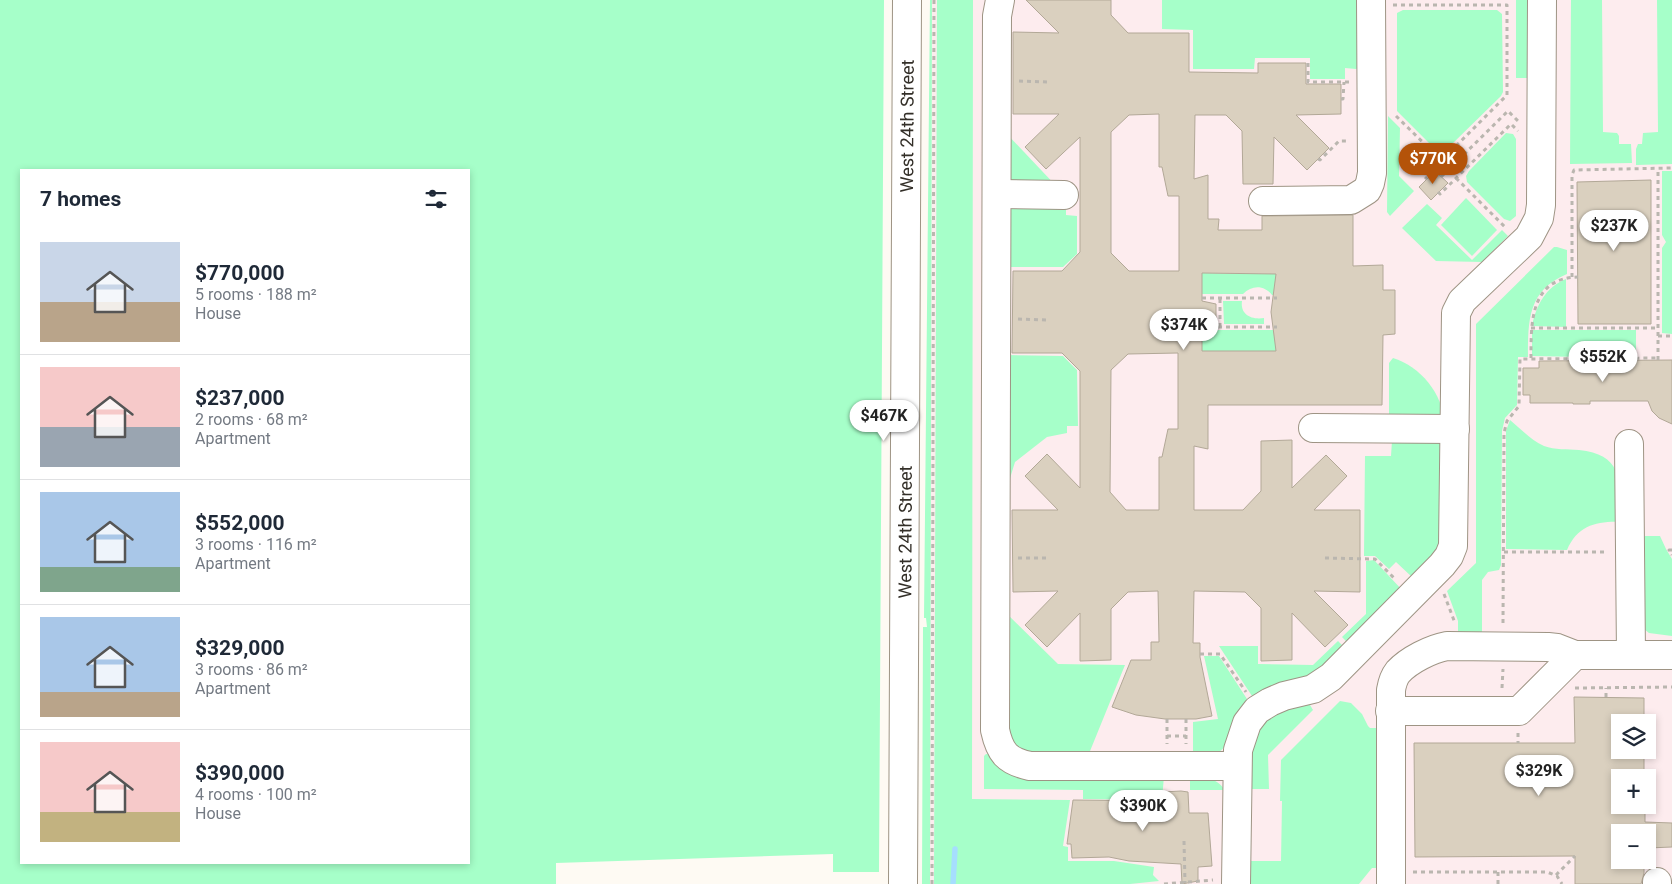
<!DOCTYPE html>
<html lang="en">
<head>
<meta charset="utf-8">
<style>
  :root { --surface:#fff; --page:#f2f2f3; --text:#1f2937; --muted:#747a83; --line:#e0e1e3; --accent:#b45309 }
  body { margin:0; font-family:Roboto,sans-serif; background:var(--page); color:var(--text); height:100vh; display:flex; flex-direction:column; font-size:19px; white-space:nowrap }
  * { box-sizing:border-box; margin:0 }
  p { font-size:16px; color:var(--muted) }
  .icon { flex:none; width:28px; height:28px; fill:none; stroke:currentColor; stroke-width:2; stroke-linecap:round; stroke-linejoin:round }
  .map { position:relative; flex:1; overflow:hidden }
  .sheet { position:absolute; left:20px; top:169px; width:450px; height:695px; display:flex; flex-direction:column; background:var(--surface); border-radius:0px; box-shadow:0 2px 8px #0003 }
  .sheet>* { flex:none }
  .controls { position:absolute; left:1611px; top:714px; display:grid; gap:10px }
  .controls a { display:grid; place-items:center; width:45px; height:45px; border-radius:0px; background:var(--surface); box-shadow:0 2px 8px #0003; font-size:25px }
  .price { position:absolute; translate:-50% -42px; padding:0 11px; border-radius:18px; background:#fff; color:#222; font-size:16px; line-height:32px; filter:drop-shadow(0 1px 2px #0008) }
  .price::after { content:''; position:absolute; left:50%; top:30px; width:15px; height:11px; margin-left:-8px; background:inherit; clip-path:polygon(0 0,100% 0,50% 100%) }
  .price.current { background:var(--accent); color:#fff }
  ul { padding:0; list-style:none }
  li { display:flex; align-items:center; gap:15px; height:125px; padding:0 20px }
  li+li { border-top:1px solid var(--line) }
  li span { display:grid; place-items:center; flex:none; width:140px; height:100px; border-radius:0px; color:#555 }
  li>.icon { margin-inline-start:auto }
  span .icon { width:60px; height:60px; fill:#fffc; stroke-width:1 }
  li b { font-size:21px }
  h2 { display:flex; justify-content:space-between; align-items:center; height:60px; padding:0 20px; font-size:21px }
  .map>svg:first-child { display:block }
</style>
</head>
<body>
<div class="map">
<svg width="1672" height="884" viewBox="0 0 1672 884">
  <rect width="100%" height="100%" fill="#fefaf3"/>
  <path fill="#fdecee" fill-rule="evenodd" d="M932,0H1672V884H929ZM1620,722H1648V750H1620ZM1620,778H1648V805H1620ZM1620,832H1648V860H1620Z"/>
  <g fill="#a6ffc9" fill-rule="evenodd">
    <path d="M0,0H884L879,872H833V854L556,863V884H0ZM21,170H469V862H21Z"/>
    <polygon points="930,0 932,0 930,884 922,884 923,627 927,627 926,618 924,618"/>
    <polygon points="937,0 973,0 972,799 1070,800 1063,846 1068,847 1068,861 1114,861 1154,867 1153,875 1159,881 1130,884 934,884"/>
    <polygon points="1162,0 1362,0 1360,67 1356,69 1345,68 1345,79 1310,79 1310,58 1255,58 1254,69 1193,69 1193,30 1162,29"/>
    <polygon points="1516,0 1533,0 1532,78 1516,78"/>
    <polygon points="1571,0 1602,0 1603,132 1617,133 1619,136 1619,144 1631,144 1632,163 1570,164"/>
    <polygon points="1657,0 1672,0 1672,164 1636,165 1636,149 1638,144 1642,144 1643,133 1658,132"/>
    <polygon points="1403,10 1497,10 1502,14 1503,92 1501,96 1450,146 1441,147 1429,143 1397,111 1397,13"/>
    <polygon points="1388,116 1400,128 1399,176 1414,191 1390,216 1387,212"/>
    <polygon points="1006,133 1059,189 1007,187"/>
    <polygon points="1506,133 1513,134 1516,139 1516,216 1510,221 1504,219 1467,182 1466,176 1469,171"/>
    <polygon points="1662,171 1672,171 1672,334 1662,333 1662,248 1666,242 1662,235"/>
    <polygon points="1466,198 1497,230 1472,256 1441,225"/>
    <polygon points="1066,201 1066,215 1077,216 1077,254 1063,267 1006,267 1006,202"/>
    <polygon points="1427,204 1442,218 1436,225 1472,260 1502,230 1508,236 1482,262 1436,261 1402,228"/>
    <path d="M1554,247H1557L1567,250V274C1528,290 1528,320 1528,357H1518L1517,405L1505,418L1502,431L1501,565L1499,570L1488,572L1482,580V632L1481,634L1458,635V621L1447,591L1476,563V324Z"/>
    <path d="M1202,273L1277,274V295H1272C1264,285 1252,285 1243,294H1202Z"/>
    <path d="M1566,279V327L1532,326C1536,305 1546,287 1566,279Z"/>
    <path d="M1223,301H1242C1240,315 1252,320 1264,318V324H1224Z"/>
    <rect x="1202" y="330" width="75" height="21"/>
    <polygon points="1532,330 1636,330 1636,356 1595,356 1593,353 1584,354 1582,357 1532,356"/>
    <polygon points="1006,355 1063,356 1077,370 1078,426 1067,426 1067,433 1047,437 1015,462 1007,488"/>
    <path d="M1393,358C1420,366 1443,394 1444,422L1389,421V363Z"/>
    <path d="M1510,420C1521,429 1531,440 1544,446C1555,450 1567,449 1579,450C1626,455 1620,485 1622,522C1597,521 1578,525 1567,550L1506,549V431Z"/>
    <polygon points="1442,440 1441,548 1412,577 1396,562 1389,569 1375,556 1364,556 1365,456 1391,456 1392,441"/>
    <polygon points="1645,536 1660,536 1666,549 1672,559 1672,636 1649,633 1638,624 1638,542"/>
    <polygon points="1374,560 1403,591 1349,644 1342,637 1366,614 1366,561"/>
    <polygon points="1004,611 1058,664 1125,665 1088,756 1028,756 1007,740"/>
    <polygon points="1338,641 1345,648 1315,677 1264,691 1252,696 1219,646 1258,646 1258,664 1313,665"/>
    <path d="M1204,656H1219L1247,699C1237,715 1232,750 1213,755C1207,756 1199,756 1193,756V722L1218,719Z"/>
    <polygon points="1307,700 1313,710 1268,755 1269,789 1246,789 1246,762 1260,725 1271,715"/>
    <polygon points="1340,701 1351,703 1362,714 1368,726 1370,728 1377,728 1378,868 1372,868 1359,884 1248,884 1248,861 1281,861 1282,801 1280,801 1281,760"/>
    <polygon points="986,754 1164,776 1162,800 1083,799 1083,790 984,789 984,756"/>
    <path d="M1190,776C1204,777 1216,777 1225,790H1190Z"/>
  </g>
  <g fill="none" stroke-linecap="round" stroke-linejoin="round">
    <polyline stroke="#a6defe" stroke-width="5.5" points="953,884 955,849"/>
  </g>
  <g fill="#dad0bf" stroke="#b2a897" fill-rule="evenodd">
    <path d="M1026,0H1111V15L1128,33H1189V72L1258,73V63H1306V84H1341V114L1296,115L1329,148L1307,170L1274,137L1273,184H1243L1242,131L1226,115H1195L1194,179L1208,175V219H1219L1218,230H1262V216L1353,215V266L1383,265V290H1395V334L1383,335L1382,405H1208V449L1194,446V510H1243L1261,491V441L1292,440V488L1326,455L1347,476L1314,510H1360V592L1314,591L1348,625L1325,647L1292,613V660L1261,661V608L1245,592L1194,591L1193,643H1200V657L1212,716L1196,719H1165L1136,715L1112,707L1131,660H1151V642H1159L1158,591L1128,592L1111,609V660L1080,661V613L1047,647L1025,625L1058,591L1013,592L1012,510H1058L1025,476L1047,454L1080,488V371L1062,353H1012L1013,271H1062L1080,252V137L1046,169L1025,147L1059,114H1013V32L1059,33ZM1159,114V167H1162L1168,196H1179V271H1129L1111,253V132L1129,115ZM1202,273L1276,274L1271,312L1276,351H1202V323L1216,320V304L1202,301ZM1178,353V429H1168L1162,457H1159V510H1126L1110,492L1111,370L1128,354Z"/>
    <polygon points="1435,171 1448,183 1431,200 1419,187"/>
    <polygon points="1651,180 1651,324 1578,324 1577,182"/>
    <polygon points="1672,360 1672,424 1659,418 1652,411 1648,401 1590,401 1590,404 1573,404 1573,403 1530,403 1530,395 1523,395 1523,368 1539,368 1539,361"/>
    <polygon points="1574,697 1644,698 1644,722 1620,722 1620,750 1644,750 1644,778 1620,778 1620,805 1645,805 1645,822 1672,823 1672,847 1648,848 1648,832 1620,832 1620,860 1644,860 1644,873 1641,884 1575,884 1575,856 1415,857 1414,743 1575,743"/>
    <polygon points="1181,791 1188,792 1189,813 1208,813 1212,866 1198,867 1198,881 1182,884 1181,864 1129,861 1109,857 1072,858 1071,844 1067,844 1073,800 1163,801 1162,792"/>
  </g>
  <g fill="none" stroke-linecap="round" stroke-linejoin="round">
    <g stroke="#9e9484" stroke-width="30">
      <g id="minor">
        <path d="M1000,0L997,16L995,730C1000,753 1007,761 1030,766H1237"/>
        <polyline points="997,194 1064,195"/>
        <polyline points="1263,201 1351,200 1367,190 1370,183 1372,173 1371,0"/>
        <polyline points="1313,428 1455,429"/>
        <polyline points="1629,444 1631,655"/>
        <polyline points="1390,711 1519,711 1575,655"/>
        <polyline points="1657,882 1657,884"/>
        <path id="s1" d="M903,884L907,0"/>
        <polyline points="1236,884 1238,750 1247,723 1257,710 1270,702 1284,696 1313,689 1331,677 1442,565 1449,556 1453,546 1456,313 1462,301 1529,237 1539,218 1541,205 1542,0"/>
        <path d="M1391,884V690C1392,684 1394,677 1398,672C1409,660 1431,649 1447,646L1548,647L1557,648L1575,655H1672"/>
      </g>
    </g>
    <g stroke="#bab6af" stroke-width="3" stroke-dasharray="4 4" stroke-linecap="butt">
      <polyline points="1393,5 1507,5 1507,95 1425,177 1427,179"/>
      <polyline points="1308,63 1308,82 1349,82"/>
      <polyline points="1019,81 1049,82"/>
      <polyline points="1341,99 1343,99 1344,82"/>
      <polyline points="1396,116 1442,161"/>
      <polyline points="1318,159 1320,160 1339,141 1349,141"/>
      <polyline points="1441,177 1508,111 1519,122"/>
      <polyline points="1456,178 1506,228"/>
      <polyline points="1438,192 1440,194 1511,124 1518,131"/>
      <polyline points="1572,277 1572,175 1574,170 1672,168"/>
      <polyline points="1202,298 1277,298"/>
      <polyline points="1018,319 1048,320"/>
      <polyline points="1202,327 1277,327"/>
      <polyline points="1220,327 1220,298"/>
      <polyline points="1531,328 1658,328"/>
      <polyline points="1658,336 1672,336"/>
      <path d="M1531,358C1531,323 1530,278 1578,277"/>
      <polyline points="1658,360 1658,169"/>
      <polyline points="1672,550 1669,550 1672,555"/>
      <polyline points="1504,552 1607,552"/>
      <polyline points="1018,558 1047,558"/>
      <polyline points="1325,558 1375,559 1396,580"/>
      <polyline points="1444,594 1455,623"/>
      <polyline points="1503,623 1504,433 1507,421 1519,406 1520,359 1658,358"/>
      <polyline points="1200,654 1220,654 1246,692"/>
      <polyline points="1502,688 1503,669"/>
      <polyline points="1575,688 1672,687"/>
      <polyline points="1606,697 1606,688"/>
      <polyline points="1167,719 1167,744"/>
      <polyline points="1186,719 1186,744"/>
      <polyline points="1518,733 1518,743"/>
      <polyline points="1167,736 1186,736"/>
      <polyline points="1184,841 1185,883"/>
      <polyline points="1413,872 1547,872 1557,876 1562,884"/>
      <polyline points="1556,875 1575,856"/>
      <polyline points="932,884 934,0"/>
      <polyline points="1164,884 1213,880"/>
      <polyline points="1498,884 1498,872"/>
    </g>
    <use href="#minor" stroke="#fff" stroke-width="28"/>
  </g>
  <g text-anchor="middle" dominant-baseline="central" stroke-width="4" stroke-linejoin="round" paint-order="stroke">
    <g font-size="18" fill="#332f28" stroke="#fff">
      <text stroke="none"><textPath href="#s1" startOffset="758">West 24th Street</textPath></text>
      <text stroke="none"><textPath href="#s1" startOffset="352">West 24th Street</textPath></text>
    </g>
  </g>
</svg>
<div class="controls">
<a><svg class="icon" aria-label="layers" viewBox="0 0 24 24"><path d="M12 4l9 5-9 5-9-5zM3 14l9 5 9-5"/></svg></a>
<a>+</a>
<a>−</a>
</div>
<b class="price current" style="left:1433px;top:185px">$770K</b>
<b class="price" style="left:1614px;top:252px">$237K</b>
<b class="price" style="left:1184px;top:351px">$374K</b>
<b class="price" style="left:1603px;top:383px">$552K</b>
<b class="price" style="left:884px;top:442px">$467K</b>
<b class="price" style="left:1539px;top:797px">$329K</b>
<b class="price" style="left:1143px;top:832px">$390K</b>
<section class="sheet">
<h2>7 homes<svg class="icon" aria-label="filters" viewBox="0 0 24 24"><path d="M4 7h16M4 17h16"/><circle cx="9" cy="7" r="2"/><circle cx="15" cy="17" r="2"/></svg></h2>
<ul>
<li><span style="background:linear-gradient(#c9d6e8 60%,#b9a48a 0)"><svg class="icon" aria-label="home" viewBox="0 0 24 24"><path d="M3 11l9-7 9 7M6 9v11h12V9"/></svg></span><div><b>$770,000</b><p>5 rooms · 188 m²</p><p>House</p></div></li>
<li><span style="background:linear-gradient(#f6c9c9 60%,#9aa5b1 0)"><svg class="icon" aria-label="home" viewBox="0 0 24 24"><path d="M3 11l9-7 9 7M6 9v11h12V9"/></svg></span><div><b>$237,000</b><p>2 rooms · 68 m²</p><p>Apartment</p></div></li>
<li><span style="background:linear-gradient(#a9c7e8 75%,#7fa58c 0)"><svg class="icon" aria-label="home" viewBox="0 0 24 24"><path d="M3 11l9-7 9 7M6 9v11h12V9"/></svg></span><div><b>$552,000</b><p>3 rooms · 116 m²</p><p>Apartment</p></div></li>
<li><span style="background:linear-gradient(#a9c7e8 75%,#b9a48a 0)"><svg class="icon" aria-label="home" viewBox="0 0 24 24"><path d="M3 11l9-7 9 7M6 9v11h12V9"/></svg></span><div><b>$329,000</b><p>3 rooms · 86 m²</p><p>Apartment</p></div></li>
<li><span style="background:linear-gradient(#f6c9c9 70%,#c2b280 0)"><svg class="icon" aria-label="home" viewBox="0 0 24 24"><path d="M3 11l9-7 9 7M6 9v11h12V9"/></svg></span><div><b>$390,000</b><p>4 rooms · 100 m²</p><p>House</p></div></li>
</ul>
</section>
</div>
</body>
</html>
